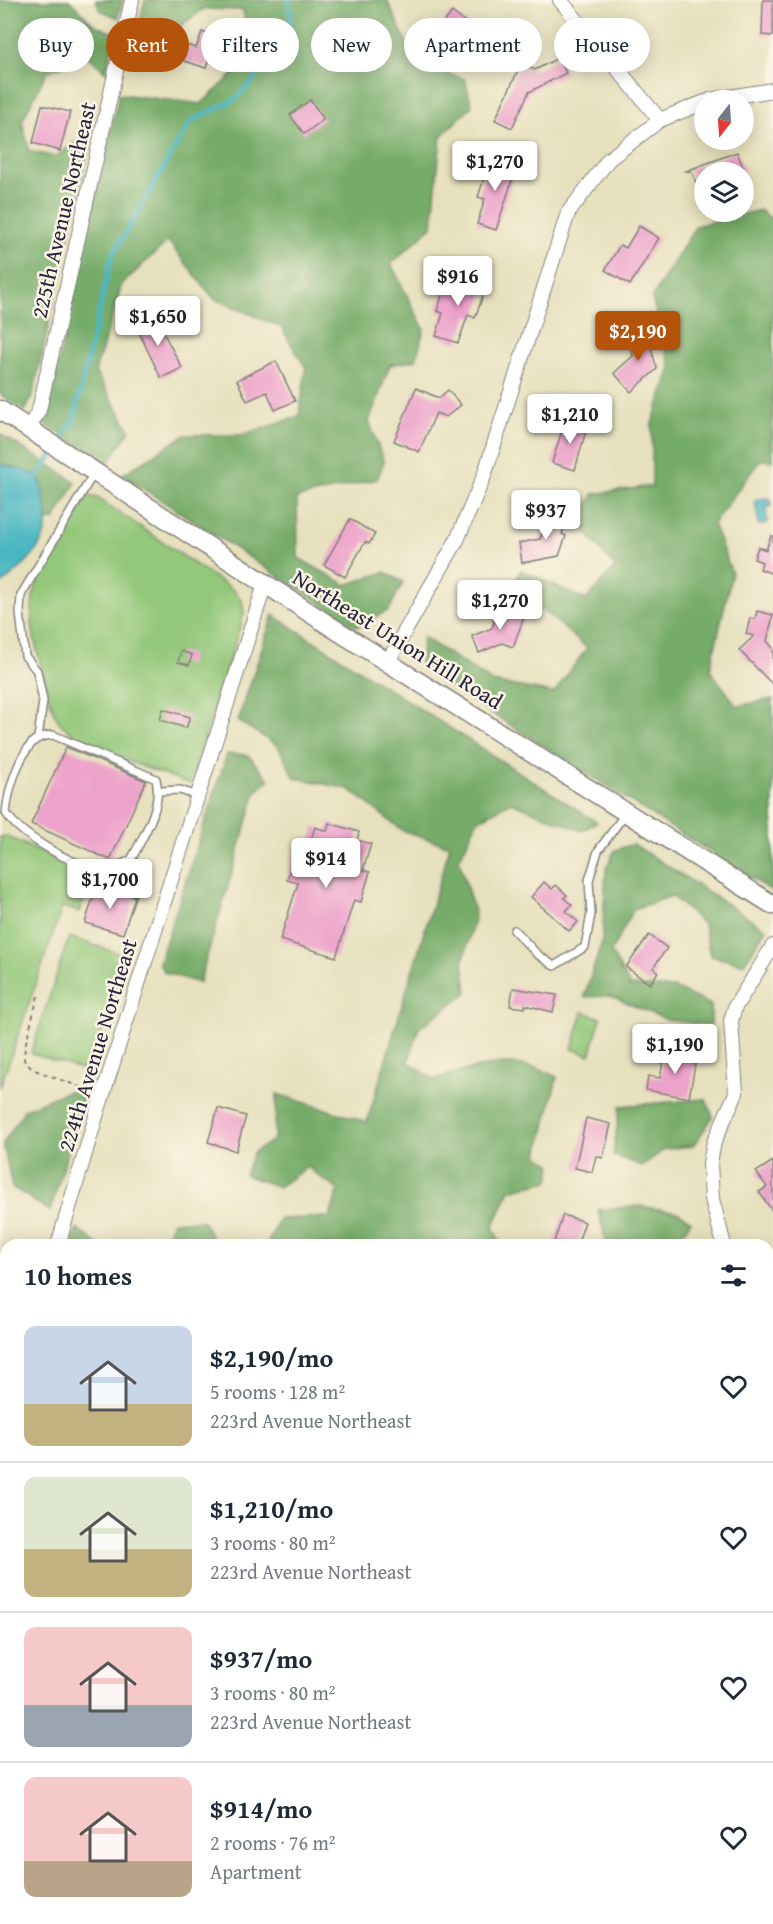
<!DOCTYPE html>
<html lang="en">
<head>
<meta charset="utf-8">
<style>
  :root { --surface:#fff; --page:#f6f6f7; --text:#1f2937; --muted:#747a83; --line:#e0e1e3; --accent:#b45309 }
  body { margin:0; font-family:"Gentium Book Plus",serif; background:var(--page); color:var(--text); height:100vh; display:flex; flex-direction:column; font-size:22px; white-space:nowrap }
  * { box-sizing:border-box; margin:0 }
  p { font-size:20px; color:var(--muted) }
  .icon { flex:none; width:33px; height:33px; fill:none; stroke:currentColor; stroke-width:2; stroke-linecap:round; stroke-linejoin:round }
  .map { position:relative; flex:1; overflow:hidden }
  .side { position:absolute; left:0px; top:1239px; width:774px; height:686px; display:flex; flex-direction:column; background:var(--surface); border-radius:18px 18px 0 0; box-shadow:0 3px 15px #0003 }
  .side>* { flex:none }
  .top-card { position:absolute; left:18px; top:18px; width:738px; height:54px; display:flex; gap:12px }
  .needle { width:39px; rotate:197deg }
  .buttons { position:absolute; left:694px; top:90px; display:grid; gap:12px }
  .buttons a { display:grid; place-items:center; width:60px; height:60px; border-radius:50%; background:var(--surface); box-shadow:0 3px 15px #0003; font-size:30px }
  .price { position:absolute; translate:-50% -51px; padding:0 14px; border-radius:6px; background:#fff; color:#222; font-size:20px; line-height:39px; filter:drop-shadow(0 2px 3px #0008) }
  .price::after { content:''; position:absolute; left:50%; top:36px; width:18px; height:14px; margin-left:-9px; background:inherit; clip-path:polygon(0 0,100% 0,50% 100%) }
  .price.active { background:var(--accent); color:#fff }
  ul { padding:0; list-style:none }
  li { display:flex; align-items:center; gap:18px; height:150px; padding:0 24px }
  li+li { border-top:2px solid var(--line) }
  li span { display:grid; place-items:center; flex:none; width:168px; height:120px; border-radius:12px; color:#555 }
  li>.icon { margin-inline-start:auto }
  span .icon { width:72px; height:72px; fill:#fffc; stroke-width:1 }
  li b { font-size:26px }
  h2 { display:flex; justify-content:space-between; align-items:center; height:72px; padding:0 24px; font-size:26px }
  .pill { padding:0 21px; border-radius:27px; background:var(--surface); box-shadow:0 3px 15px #0003; font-size:21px; line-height:54px }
  .pill.active { background:var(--accent); color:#fff }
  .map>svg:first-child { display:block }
</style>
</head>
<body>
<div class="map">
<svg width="773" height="1924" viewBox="0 0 773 1924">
  <rect width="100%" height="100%" fill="#fcf5e5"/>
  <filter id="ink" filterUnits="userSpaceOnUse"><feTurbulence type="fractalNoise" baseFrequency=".0167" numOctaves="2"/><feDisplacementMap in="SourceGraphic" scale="12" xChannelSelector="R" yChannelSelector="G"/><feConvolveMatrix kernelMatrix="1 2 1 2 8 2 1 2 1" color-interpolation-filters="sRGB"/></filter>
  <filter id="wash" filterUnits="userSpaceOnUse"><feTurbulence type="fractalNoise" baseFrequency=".008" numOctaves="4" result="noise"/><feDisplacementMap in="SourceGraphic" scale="24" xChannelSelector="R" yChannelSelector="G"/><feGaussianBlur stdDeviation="1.35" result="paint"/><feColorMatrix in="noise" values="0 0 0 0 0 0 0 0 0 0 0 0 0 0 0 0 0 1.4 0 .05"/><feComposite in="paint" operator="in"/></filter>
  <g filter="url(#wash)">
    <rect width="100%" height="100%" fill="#e6e0bd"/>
    <g fill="#93c779" stroke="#5a745a" stroke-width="1.5">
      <path d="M88,496L98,498L233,590L242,600L244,614L190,784C161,773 68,743 56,717C47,698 44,674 38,654C31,629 28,602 39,578Z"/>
      <polygon points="6,836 91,875 80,912 62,907 0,1088 0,837"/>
      <polygon points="69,937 127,956 89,1072 31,1053"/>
      <polygon points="583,1012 601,1018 590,1055 572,1049"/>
    </g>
    <g fill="#76ac69" stroke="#4c6752" stroke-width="1.5">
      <polygon points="0,0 69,0 93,24 115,34 106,72 88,56 47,72 22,121 29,151 55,157 79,140 91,141 33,394 25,411 0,394"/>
      <polygon points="96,0 123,0 118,18 100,10"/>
      <polygon points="145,0 387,0 417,65 465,79 472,106 441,136 432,227 391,264 424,329 416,360 390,365 369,421 384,462 377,479 297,498 298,558 346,585 385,572 403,582 389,610 357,627 122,475 185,435 241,435 299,416 306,368 281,327 214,299 168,241 122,284 95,372 130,430 107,465 42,422 48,410 119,94 201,104 251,58 243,10 204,9 157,43 135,38"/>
      <polygon points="760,210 773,220 773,461 760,460 713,524 732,573 710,670 737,706 773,699 773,892 419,667 423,637 492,682 554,693 587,648 514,585 521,570 586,600 615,567 579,524 593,494 652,486 652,424 671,368 652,298 696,226"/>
      <polygon points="0,434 76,482 55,519 47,521 39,475 0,464"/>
      <path d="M273,615L597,822L582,831L511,802L477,821L459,860L475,915L463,962L467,993L419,1028L408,1062L434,1079C481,1067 511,1053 557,1077L538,1155L552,1165L549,1181L510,1190L493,1227L501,1245H267L279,1219L330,1217L338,1190L307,1167L279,1187L245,1175L253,1153L274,1139L277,1094L367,1122L450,846L403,831L349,789L295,778L278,746L238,721Z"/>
      <polygon points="227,754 248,755 269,780 256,792 199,983 164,972 159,963"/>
      <polygon points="633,844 766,929 744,964 710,956 704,925 672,896 634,909 611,952 630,986 674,988 711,1005 711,1025 667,1020 611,996 584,997 602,942 606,869 615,850"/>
      <polygon points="68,1091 85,1094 50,1211 12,1187 3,1144 25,1109"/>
      <polygon points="706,1099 713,1117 693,1146 665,1149 642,1166 613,1155 620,1106"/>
      <path d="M639,1206L678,1212L691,1221C674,1253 638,1245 607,1245L598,1210Z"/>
      <polygon points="173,1221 203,1221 216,1245 164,1245"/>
      <polygon points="77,1228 98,1245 72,1245"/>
      <polygon points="0,1305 6,1308 6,1367 0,1388"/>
      <polygon points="768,1384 773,1386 773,1482 768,1485"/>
      <polygon points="768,1585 773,1587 773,1643 768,1637"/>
      <polygon points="0,1587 6,1590 6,1661 0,1660"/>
      <polygon points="773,1645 773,1704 768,1703 768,1652"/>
      <polygon points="0,1677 6,1678 6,1777 0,1772"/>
      <polygon points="0,1859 6,1881 6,1918 386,1919 382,1924 0,1924"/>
      <polygon points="400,1919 588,1919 586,1924 421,1924"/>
    </g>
    <g fill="#49b7c2" stroke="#366c7e" stroke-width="1.5">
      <path d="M0,464L39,475C41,489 48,507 47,522C46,547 19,571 0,585Z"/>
      <polygon points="769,498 772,505 766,509 767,523 759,525 755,501 757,499"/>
    </g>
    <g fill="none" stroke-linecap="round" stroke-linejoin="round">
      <g stroke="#49b7c2" stroke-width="4.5">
        <polyline points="58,445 73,422 112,256 191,121 236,99 291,39 289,0"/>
        <polyline points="39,475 54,452"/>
      </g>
    </g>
    <g id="blocks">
      <g fill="#eca2ca">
        <polygon points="763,0 773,0 773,36 762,35"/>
        <polygon points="452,12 477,31 458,55 433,36"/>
        <polygon points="202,32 216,37 206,68 172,57 177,42 196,48"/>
        <polygon points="558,58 566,73 529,92 512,128 495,120 521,64 535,70"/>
        <polygon points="310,100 324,119 304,134 290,115"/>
        <polygon points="42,105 70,112 60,151 33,143"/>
        <polygon points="737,152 745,172 705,172 704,204 692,172 686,171"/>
        <polygon points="491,157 517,165 496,230 477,224 485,199 478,197"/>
        <polygon points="639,226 659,238 630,285 605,270 620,245 626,248"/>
        <polygon points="449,275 486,287 475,318 468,315 458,343 436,336 443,313 437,311"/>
        <polygon points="154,315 182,368 161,378 135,324"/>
        <polygon points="646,330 657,369 631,392 614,373 633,356 628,336"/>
        <polygon points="276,361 295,401 275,410 267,392 247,401 237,380"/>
        <polygon points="416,388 439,398 448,390 461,405 446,417 436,413 419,452 394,441"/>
        <polygon points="565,420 587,427 575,470 552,463"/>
        <polygon points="549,513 567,520 562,534 566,536 559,556 522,563 519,543 540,539"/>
        <polygon points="350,519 375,534 369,544 365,542 345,577 324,565"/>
        <polygon points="771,536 773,536 773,574 760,569 762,562 754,559 758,547 766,550"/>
        <polygon points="499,608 524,617 513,647 502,643 479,653 472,636 492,628"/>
        <polygon points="757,611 773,615 767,641 773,648 773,685 739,650 754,636 746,634 750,618 755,619"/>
        <polygon points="181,651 192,655 189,665 178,662"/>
        <polygon points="163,709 190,717 186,728 160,720"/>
        <polygon points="66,747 146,781 110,860 31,824"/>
        <polygon points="329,823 359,832 357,840 371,844 363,870 370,872 361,902 354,900 336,957 280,940 298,883 287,880 296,849 307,853 315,827 327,831"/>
        <polygon points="133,871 144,874 136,896 126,892"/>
        <polygon points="544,882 552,889 556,885 567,895 564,898 572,905 566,911 578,922 569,931 531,897"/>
        <polygon points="97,885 135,897 123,934 85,923"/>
        <polygon points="649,935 667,948 653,968 658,972 650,984 626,967"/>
        <polygon points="513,988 557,995 553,1012 525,1005 525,1008 510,1006"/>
        <polygon points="674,1050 697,1054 689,1098 646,1090 648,1076 660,1078 664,1058 672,1060"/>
        <polygon points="218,1108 246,1116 236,1151 208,1142"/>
        <polygon points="586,1118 611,1124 603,1158 596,1156 592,1172 575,1168"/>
        <polygon points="773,1161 773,1212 759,1192 767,1187 756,1172"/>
        <polygon points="563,1215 585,1222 577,1245 553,1245"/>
      </g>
    </g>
  </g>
  <g filter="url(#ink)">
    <use href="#blocks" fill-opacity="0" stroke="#84817c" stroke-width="1.5"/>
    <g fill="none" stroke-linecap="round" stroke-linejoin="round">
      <g stroke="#84817c" stroke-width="10">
        <g id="lane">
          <path d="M53,735L156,779C163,807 143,836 131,860C121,865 111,869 100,869C74,867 20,835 6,813C8,792 17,760 32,743C37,737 45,736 53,735Z"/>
          <polyline points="38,738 43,701 37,671 25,656 20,613 21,595 94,473"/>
          <polyline points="159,791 180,790 198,796"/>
          <polyline points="514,930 537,954 554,966 585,947 591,914 589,880 598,851 625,814"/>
        </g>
      </g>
      <g stroke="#84817c" stroke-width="16">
        <g id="street">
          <polyline points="560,0 660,120"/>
          <polyline points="710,100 773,90"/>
          <polyline points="29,428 39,410 132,0"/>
          <polyline points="388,661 457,540 484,476 568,213 609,159 660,120 705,102"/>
          <polyline points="58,1245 97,1113 265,584"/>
          <polyline points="724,1245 712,1199 710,1163 714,1142 736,1093 731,1021 735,1007 773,946"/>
          <polyline points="768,1280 773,1282"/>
          <polyline points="0,1439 6,1420"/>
          <polyline points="768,1575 773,1576"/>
          <polyline points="0,1670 6,1671"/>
          <polyline points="768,1714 773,1715"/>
        </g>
      </g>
      <g stroke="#84817c" stroke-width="21">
        <polyline id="secondary" points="0,410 330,626 773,905"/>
      </g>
      <polyline stroke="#84817c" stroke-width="2" stroke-dasharray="4.5 4.5" stroke-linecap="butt" points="38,996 25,1046 24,1060 32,1069 88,1090"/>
      <use href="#lane" stroke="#fff" stroke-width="7"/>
      <use href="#street" stroke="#fff" stroke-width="14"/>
      <use href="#secondary" stroke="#fff" stroke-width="18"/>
    </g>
  </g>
  <g text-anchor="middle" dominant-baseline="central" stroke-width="5" stroke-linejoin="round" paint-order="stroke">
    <g font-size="22" fill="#22223b" stroke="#fcf5e5">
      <text transform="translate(63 210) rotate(-77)">225th Avenue Northeast</text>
      <text transform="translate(398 639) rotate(32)">Northeast Union Hill Road</text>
      <text transform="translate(97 1045) rotate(-73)">224th Avenue Northeast</text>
    </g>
  </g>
</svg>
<div class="buttons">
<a><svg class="needle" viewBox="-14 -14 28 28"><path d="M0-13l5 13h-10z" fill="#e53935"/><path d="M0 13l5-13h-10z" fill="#747a83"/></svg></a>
<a><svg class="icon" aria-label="layers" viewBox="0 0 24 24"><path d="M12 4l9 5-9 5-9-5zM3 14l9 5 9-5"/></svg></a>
</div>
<b class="price" style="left:495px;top:192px">$1,270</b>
<b class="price" style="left:458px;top:307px">$916</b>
<b class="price" style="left:158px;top:347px">$1,650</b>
<b class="price active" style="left:638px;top:362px">$2,190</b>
<b class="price" style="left:570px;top:445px">$1,210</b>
<b class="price" style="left:546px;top:541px">$937</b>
<b class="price" style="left:500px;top:631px">$1,270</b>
<b class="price" style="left:326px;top:889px">$914</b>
<b class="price" style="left:110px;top:910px">$1,700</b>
<b class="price" style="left:675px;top:1075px">$1,190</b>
<div class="top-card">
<a class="pill">Buy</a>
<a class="pill active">Rent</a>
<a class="pill">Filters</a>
<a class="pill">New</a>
<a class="pill">Apartment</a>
<a class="pill">House</a>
</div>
<section class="side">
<h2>10 homes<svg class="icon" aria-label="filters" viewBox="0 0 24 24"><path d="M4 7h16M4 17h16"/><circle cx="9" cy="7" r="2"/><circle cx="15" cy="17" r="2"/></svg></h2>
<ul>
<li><span style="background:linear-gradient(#c9d6e8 65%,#c2b280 0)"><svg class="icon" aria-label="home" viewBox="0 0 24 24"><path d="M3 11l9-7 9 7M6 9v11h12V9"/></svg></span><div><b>$2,190/mo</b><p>5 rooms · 128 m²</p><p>223rd Avenue Northeast</p></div><svg class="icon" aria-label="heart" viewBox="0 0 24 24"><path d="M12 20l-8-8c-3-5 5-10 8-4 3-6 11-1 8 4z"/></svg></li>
<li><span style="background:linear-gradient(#dfe7d0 60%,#c2b280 0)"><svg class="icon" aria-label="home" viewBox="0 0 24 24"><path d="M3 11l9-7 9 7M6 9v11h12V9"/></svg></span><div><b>$1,210/mo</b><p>3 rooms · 80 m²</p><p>223rd Avenue Northeast</p></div><svg class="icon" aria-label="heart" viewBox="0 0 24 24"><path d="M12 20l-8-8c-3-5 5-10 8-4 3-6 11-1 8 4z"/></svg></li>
<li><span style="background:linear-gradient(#f6c9c9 65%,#9aa5b1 0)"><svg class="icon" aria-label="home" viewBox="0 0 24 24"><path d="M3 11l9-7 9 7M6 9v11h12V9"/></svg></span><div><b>$937/mo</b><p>3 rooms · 80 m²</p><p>223rd Avenue Northeast</p></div><svg class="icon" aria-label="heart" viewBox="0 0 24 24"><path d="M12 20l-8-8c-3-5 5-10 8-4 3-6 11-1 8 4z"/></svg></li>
<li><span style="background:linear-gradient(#f6c9c9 70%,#b9a48a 0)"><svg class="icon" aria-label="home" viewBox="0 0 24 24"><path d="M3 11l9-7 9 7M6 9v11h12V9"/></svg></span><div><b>$914/mo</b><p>2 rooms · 76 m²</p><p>Apartment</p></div><svg class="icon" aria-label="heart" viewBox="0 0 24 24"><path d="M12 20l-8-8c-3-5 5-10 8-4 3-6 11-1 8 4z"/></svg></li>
</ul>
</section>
</div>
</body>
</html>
